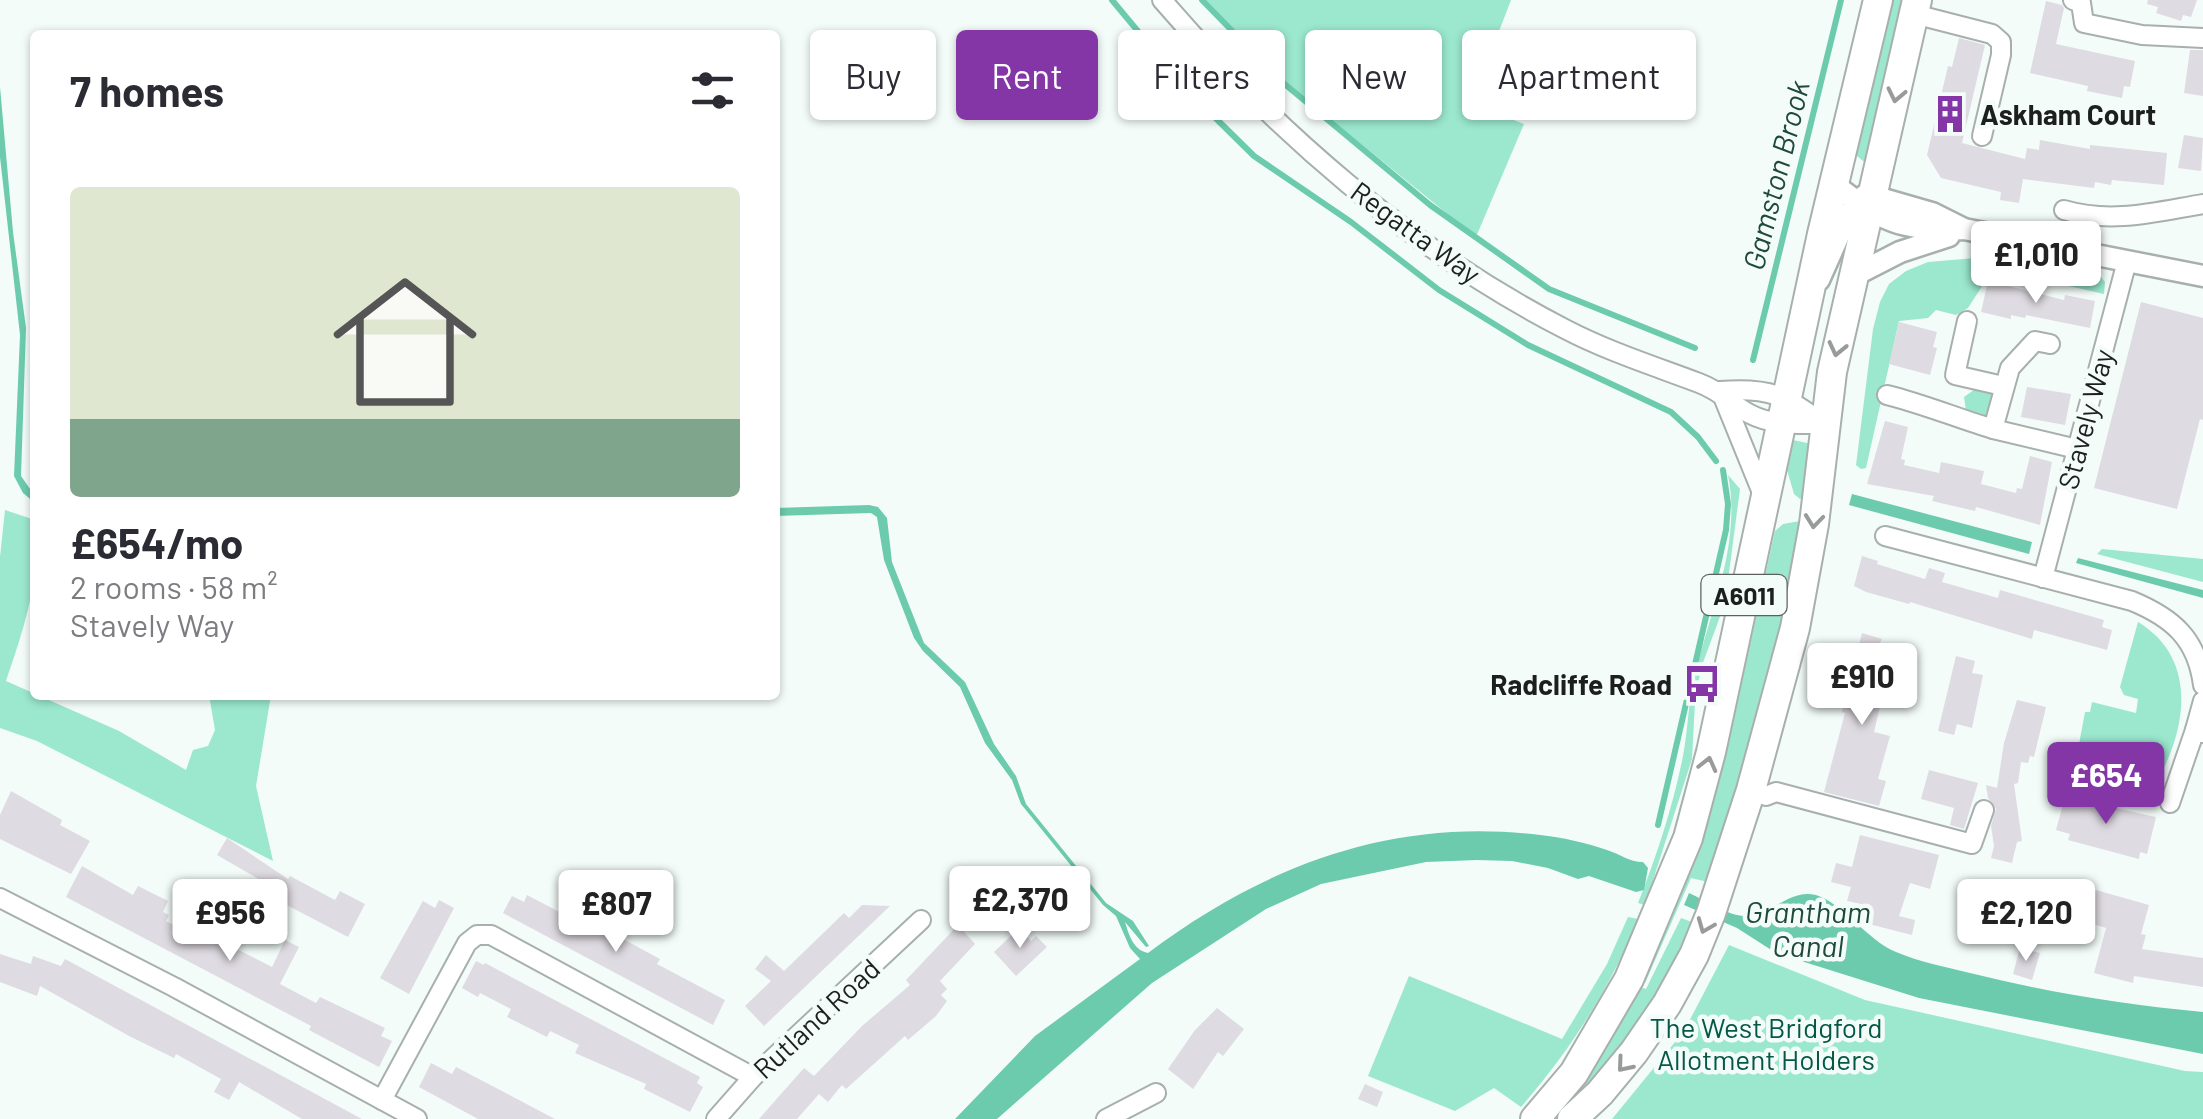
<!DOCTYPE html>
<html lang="en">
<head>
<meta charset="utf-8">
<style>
  :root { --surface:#fff; --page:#f2f2f3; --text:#2b2b33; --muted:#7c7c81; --accent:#8436a7 }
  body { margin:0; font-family:Barlow,sans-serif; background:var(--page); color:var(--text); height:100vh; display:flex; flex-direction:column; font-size:38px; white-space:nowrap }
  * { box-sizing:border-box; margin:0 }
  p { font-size:32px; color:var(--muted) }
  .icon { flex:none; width:55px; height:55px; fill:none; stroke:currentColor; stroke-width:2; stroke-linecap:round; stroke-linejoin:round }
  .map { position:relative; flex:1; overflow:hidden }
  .panel { position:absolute; left:30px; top:30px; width:750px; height:670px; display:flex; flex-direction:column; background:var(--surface); border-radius:10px; box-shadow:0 2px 8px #0004 }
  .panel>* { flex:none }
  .top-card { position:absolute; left:810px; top:30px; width:950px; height:90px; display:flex; gap:20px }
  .price { position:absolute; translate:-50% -85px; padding:0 22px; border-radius:10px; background:#fff; color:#222; font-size:32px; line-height:65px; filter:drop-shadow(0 2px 5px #0008) }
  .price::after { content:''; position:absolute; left:50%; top:60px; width:30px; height:22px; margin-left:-15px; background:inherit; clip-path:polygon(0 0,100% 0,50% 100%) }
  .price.on { background:var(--accent); color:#fff }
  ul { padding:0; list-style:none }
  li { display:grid; align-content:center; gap:20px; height:530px; padding:0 40px }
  li span { display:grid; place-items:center; height:310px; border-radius:10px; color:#555 }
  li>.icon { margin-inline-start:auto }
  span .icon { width:180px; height:180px; fill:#fffc; stroke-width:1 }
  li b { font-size:42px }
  h2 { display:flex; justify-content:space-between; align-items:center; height:120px; padding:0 40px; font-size:42px }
  .pill { padding:0 35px; border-radius:10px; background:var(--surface); box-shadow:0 2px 8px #0004; font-size:35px; line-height:90px }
  .pill.on { background:var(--accent); color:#fff }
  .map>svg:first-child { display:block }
</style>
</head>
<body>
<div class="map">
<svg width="2203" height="1119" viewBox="0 0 2203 1119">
  <rect width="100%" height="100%" fill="#f3fcf9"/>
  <g fill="#9be8ce">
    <polygon points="1206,0 1511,0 1471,104 1524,124 1476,237 1276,75"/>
    <polygon points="1890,0 1903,0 1867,164 1852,152"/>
    <polygon points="2011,255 2098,273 2105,282 2104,294 2006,272 1990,274 1968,308 1956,315 1936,310 1928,318 1899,321 1866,468 1861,469 1856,465 1873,329 1880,302 1889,284 1906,271 1928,262"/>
    <polygon points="1978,387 1997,395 1989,421 1967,417 1964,397"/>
    <polygon points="1793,440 1812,444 1805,496 1800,499 1794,494 1787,470"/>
    <path d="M1728,475L1740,489L1725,603L1701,668L1695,702L1692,759L1645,905L1638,903C1657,855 1673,806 1683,756C1688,730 1688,704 1694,679C1709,613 1742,544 1728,475Z"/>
    <path d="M5,510L32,519C45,569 22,634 6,681L119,731L186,770L193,750L208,746L215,730L209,695H271L256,786L273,861L37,741L0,728V557Z"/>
    <path d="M1800,521C1785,646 1747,764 1708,882L1691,878L1645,983L1639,981L1696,854L1730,736L1775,531L1783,524Z"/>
    <polygon points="2102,549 2203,559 2203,582 2097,554"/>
    <path d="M2138,622C2203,661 2186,742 2145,800L2072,782L2085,712H2090L2092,702L2136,713L2138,699L2124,695L2120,687Z"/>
    <path d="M1628,917L1638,919C1611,987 1569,1052 1521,1107L1494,1088L1455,1111L1368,1076L1409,976L1562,1039L1607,964Z"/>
    <path d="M1681,918L1692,922C1663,1002 1614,1062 1551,1119L1638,986L1646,989Z"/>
    <polygon points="1729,945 1865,1000 2185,1071 2203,1072 2203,1119 1612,1119 1684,1031"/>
  </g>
  <g fill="#6ccbad">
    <polygon points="0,87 13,232 26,328 21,476 35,496 35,503 23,493 14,476 20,335 0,157"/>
    <polygon points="1852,494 2032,542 2029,554 1849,505"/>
    <path d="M869,505L878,507L887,518L892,562L924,643L965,682L994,744L1016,776L1026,804L1106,903L1133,921L1149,946L1146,947L1125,922C1129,935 1133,950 1148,953C1265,865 1393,817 1540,835C1561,837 1587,843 1607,850C1620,854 1629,862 1643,862L1648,868L1644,890L1636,892L1589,876L1578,879L1548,868L1512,861L1477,860L1426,862L1321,884L1266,909L1152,983L997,1119H955L1035,1036L1140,959L1130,948L1116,916L1103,905L1021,804L1012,780L985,743L960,687L923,651L914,638L884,560L877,517L871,513L775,516V508Z"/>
    <polygon points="2078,558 2203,590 2203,598 2076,563"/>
    <path d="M1689,893C1705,900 1728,916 1745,916C1772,916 1789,888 1816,895C1841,902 1867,940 1896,952C1920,962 1945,967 1970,973C2046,992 2124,1005 2203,1012V1054L1919,998L1776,953L1737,928L1684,905Z"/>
  </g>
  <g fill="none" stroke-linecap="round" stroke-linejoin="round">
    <g stroke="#6ccbad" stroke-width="6">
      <polyline points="1112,0 1186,89 1254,156 1351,222 1439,290 1528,345 1671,412 1698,437 1716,461"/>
      <polyline points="1202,0 1281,81 1430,205 1549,289 1695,348"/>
      <polyline points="1753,360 1841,0"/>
      <polyline points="1658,825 1726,530 1728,504 1723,470"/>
    </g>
  </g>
  <g fill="#dfdbe2">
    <polygon points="2148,0 2197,0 2191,17 2183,15 2181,21 2156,13 2158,7 2147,4"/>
    <polygon points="2046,1 2062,5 2064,8 2056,44 2135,61 2130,87 2124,86 2122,98 2087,91 2088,86 2030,73"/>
    <polygon points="1959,38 1985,45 1962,143 2025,159 2027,148 2039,150 2040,140 2090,149 2090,145 2167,153 2164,185 2112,180 2111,185 2095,182 2094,188 2023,179 2019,203 2000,200 2001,192 1941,178 1927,155 1948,66 1952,67"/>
    <polygon points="2190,50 2203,50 2203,96 2184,93"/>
    <polygon points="2184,135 2203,138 2201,171 2178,168"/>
    <polygon points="1988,281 2064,300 2065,295 2095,301 2090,328 2026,315 2025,318 2011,315 2011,319 1981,312"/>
    <polygon points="2141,302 2203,318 2203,420 2200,419 2177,509 2094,488"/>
    <polygon points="1899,322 1937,332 1933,347 1937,348 1930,375 1889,364"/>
    <polygon points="2027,387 2071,394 2065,425 2021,417"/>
    <polygon points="1885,421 1908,427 1901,459 1905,460 1904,465 1939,473 1941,462 1984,471 1981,484 2016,493 2017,488 2022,489 2030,456 2052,462 2040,525 1976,507 1975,511 1932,501 1934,496 1867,484"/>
    <polygon points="1862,556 1878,561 1877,564 1925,579 1929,568 1945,573 1942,582 1998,598 2000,590 2104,620 2102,627 2112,630 2107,650 2034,630 2032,639 1910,602 1909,604 1866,592 1854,586"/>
    <polygon points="1862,633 1882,639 1880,643 1894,647 1874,732 1890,736 1878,779 1886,781 1879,806 1824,792 1845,713 1842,712"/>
    <polygon points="1956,656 1975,661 1972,673 1983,675 1972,728 1957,724 1954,735 1938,731"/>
    <polygon points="2017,700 2046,707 2034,757 2030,756 2028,763 2021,762 2018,783 2014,784 2022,841 2017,842 2012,863 1991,858 1994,846 1991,826 1996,809 1988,798 1986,785 1997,788 2004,743"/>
    <polygon points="1929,770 1978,783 1964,829 1950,825 1954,808 1921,799"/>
    <polygon points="11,791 62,820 60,825 90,841 71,874 0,839 0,815"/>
    <polygon points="2065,797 2156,817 2147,854 2140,852 2139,859 2068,840 2070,834 2056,830"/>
    <polygon points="1860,835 1939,855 1930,889 1910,883 1899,916 1915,920 1912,935 1861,922 1866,905 1847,901 1851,887 1831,882 1836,863 1852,867"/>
    <polygon points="227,838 288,879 290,876 335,900 340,891 365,904 348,937 277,900 281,892 217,855"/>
    <polygon points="82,866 133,895 138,886 168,901 163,912 169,915 166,921 205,941 209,935 272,967 285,940 299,947 280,984 316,1003 320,997 385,1028 381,1036 392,1041 379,1067 309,1030 311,1026 66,897"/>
    <polygon points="2071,883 2149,905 2141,934 2146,935 2142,949 2203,958 2203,987 2134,976 2133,983 2094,973 2106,928 2062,915"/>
    <polygon points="527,895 567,916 570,911 606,930 615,914 630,922 621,938 660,959 657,964 725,1000 713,1025 503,913 512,896 524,902"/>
    <polygon points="439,900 454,908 409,994 380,978 423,901 435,908"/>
    <polygon points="862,905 890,906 764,1026 745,1006 771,981 755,969 766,955 784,971 844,913 849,918"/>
    <polygon points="958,925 975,944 940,981 947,989 941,995 947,1001 936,1016 908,1040 905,1036 846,1089 842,1085 828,1102 819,1094 797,1119 759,1119 804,1068 814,1076 862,1026 910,985 906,980"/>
    <polygon points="1019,928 1031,941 1036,936 1047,947 1016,976 994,952"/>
    <polygon points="2020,948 2040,953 2032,980 2013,974"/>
    <polygon points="0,954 31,964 33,956 61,966 65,959 362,1119 302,1119 239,1082 229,1100 214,1092 221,1079 176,1054 174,1058 131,1037 40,986 37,996 0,982"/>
    <polygon points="476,961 484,965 485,963 700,1077 697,1083 703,1087 690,1112 644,1089 646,1084 575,1053 579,1045 550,1031 547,1037 507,1017 511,1009 480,993 478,997 462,988"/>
    <polygon points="1217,1008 1244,1029 1223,1056 1218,1052 1193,1089 1168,1069 1195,1030"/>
    <polygon points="431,1063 452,1074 456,1067 555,1119 478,1119 419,1087"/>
    <polygon points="1365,1084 1383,1092 1377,1107 1358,1099"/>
  </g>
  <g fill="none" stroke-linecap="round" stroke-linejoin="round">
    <g stroke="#a8b0ad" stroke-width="22">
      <g id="minor">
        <path d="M1162,0C1274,130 1411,250 1565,329C1607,351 1654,366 1699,383C1723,392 1730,404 1750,414C1773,426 1798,424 1824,424"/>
        <polyline points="2073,0 2081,3 2084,23 2142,35 2203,38"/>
        <polyline points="1914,14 1992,34 2001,42 2001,55 1982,136"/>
        <path d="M2064,210C2112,224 2155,212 2203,204"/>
        <polyline points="1967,321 1955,375 2003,386"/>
        <path d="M1720,391C1770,387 1784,395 1824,424"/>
        <path d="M1887,395C1923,404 1957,418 1993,429L2010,368L2035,341L2050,344"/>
        <polyline points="1724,399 1763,495"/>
        <polyline points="1993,429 2077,449"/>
        <path d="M1885,536L2132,601C2173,618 2197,639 2203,685"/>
        <polyline points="2043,578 2127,261"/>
        <polyline points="2203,701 2195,730 2203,733"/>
        <polyline points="1751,790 1766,796 1776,792 1972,844 1984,810"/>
        <polyline points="2170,803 2195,730"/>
        <polyline points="0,898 174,987 417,1119"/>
        <polyline points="382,1100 467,943 477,935 491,935 753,1077"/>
        <polyline points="716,1119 753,1077 921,920"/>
        <polyline points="1106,1119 1156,1093"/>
      </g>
    </g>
    <g stroke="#a8b0ad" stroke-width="25">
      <g id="tertiary">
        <path d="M1834,184C1881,222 1903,231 1964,229L2203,276"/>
        <polyline points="1855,275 1900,252 1949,236"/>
        <polyline points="1819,280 1848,215 1864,196 1873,196 1932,213 1962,228"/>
      </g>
    </g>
    <g stroke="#a8b0ad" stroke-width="32">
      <g id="trunk">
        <polyline points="1535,1119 1574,1073 1629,979 1688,838 1711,752 1822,234 1878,0"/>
        <polyline points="1572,1119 1600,1093 1634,1052 1667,1004 1694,955 1711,913 1751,790 1795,628 1814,524 1832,372 1917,0"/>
      </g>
    </g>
    <use href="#minor" stroke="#fff" stroke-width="18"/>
    <use href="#tertiary" stroke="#fff" stroke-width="20"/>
    <use href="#trunk" stroke="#fff" stroke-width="28"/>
  </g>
  <defs><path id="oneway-chevron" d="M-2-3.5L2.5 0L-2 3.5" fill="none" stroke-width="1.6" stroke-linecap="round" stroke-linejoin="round" transform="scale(2.5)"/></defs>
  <g stroke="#999a9a">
    <use href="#oneway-chevron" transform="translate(1896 95) rotate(102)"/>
    <use href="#oneway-chevron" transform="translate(1837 349) rotate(103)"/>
    <use href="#oneway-chevron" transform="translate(1814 521) rotate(96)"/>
    <use href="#oneway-chevron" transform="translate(1708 764) rotate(-76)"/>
    <use href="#oneway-chevron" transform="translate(1705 926) rotate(112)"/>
    <use href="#oneway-chevron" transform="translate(1624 1065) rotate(130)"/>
  </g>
  <defs>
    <g id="building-bare" transform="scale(3)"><path d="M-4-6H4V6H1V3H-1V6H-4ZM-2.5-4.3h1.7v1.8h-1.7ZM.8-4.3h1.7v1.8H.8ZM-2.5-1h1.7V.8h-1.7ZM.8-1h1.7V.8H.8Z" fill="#8436a7" stroke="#f3fcf9" stroke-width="2.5" paint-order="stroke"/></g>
    <g id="bus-bare" transform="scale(3)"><path d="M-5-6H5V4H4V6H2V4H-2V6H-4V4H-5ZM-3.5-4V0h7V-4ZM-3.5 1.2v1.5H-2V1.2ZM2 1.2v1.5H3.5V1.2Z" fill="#8436a7" stroke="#f3fcf9" stroke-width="2.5" paint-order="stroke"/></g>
  </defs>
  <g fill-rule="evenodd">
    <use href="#building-bare" x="1950" y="114"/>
    <use href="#bus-bare" x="1702" y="684"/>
  </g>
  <g text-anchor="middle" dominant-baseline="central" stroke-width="9" stroke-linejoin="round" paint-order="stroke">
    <rect fill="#f3fcf9" stroke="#5c6160" stroke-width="2.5" x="1701.5" y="575" width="85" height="40" rx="8"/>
    <g font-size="25" font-weight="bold" fill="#1c1f1e">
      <text x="1744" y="595">A6011</text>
    </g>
    <g font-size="28" font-weight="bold" fill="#1c1f1e" stroke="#f3fcf9" text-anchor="start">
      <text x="1980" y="114">Askham Court</text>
      <text x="1672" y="684" text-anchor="end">Radcliffe Road</text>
    </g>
    <g font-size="28" fill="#1c1f1e" stroke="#f3fcf9">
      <text transform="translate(1416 232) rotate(36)">Regatta Way</text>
      <text transform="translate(2085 419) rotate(-75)">Stavely Way</text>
      <text transform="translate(816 1018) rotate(-43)">Rutland Road</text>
    </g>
    <g font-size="28" fill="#055845" stroke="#f3fcf9">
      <text x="1766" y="1027">The West Bridgford<tspan x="1766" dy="32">Allotment Holders</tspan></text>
    </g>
    <g font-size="30" font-style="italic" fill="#1f493d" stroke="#f3fcf9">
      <text transform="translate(1775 175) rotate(-76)">Gamston Brook</text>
      <text x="1808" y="911">Grantham<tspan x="1808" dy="34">Canal</tspan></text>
    </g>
  </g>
</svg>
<b class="price" style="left:2036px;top:306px">£1,010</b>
<b class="price" style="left:1862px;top:728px">£910</b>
<b class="price on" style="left:2106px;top:827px">£654</b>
<b class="price" style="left:1020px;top:951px">£2,370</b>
<b class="price" style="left:616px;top:955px">£807</b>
<b class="price" style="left:230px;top:964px">£956</b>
<b class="price" style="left:2026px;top:964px">£2,120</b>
<div class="top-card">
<a class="pill">Buy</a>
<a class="pill on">Rent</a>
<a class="pill">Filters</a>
<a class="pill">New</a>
<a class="pill">Apartment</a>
</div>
<section class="panel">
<h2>7 homes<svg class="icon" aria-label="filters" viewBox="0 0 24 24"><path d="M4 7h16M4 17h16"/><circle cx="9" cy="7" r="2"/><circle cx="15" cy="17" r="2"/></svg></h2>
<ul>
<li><span style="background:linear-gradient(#dfe7d0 75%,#7fa58c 0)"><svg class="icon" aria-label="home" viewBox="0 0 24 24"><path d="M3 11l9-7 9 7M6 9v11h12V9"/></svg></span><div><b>£654/mo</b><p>2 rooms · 58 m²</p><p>Stavely Way</p></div></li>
</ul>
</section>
</div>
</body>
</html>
